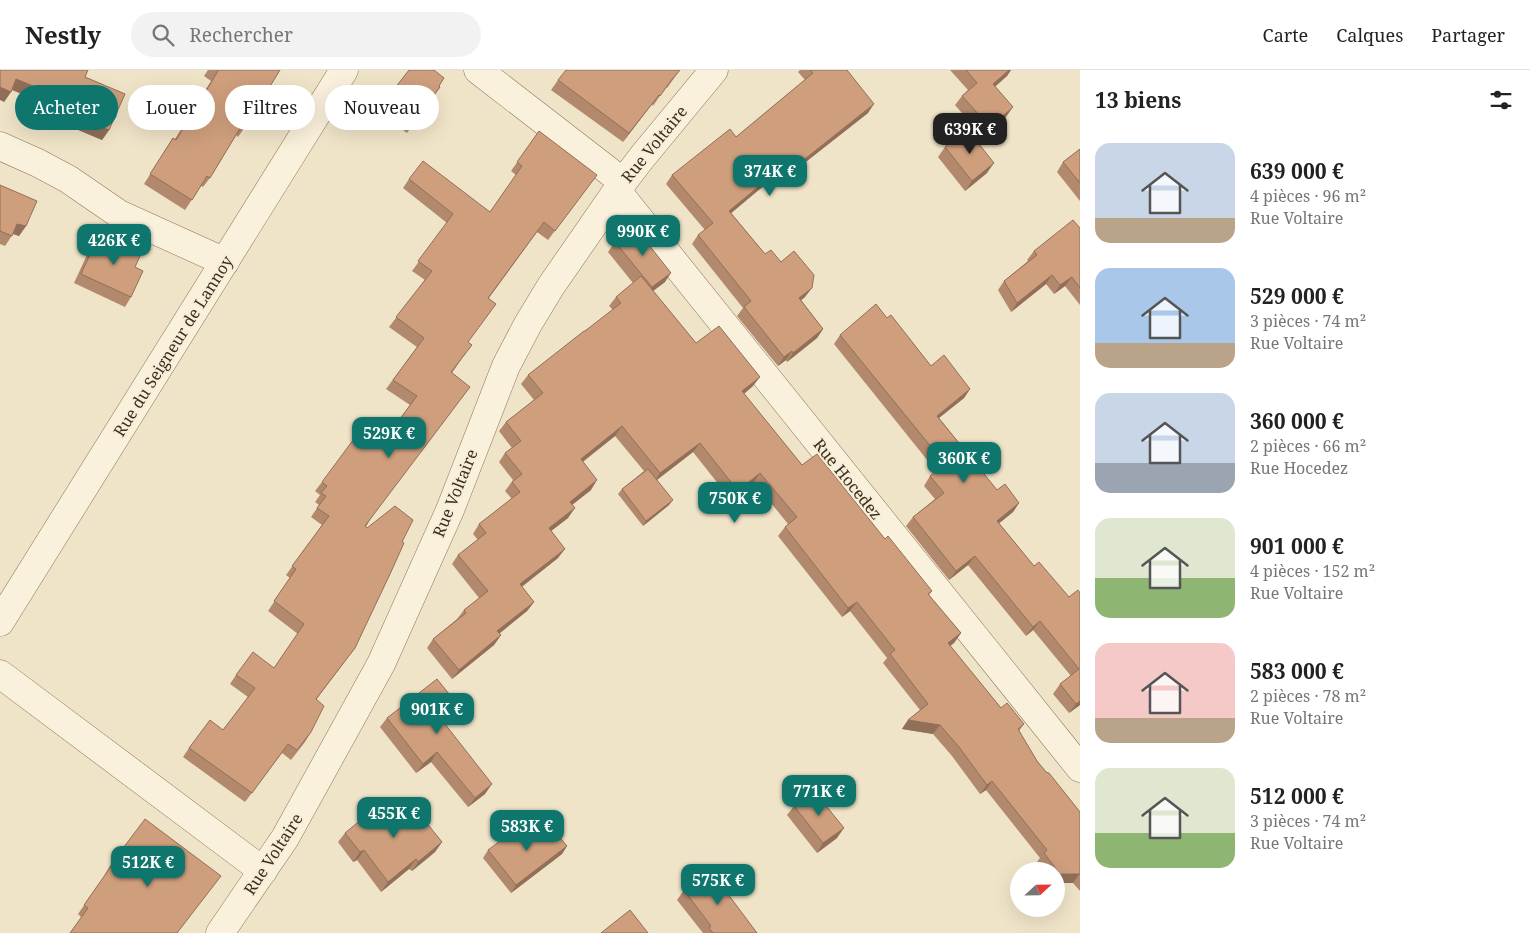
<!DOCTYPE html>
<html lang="fr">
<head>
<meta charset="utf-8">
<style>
  :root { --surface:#fff; --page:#f2f2f2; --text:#222; --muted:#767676; --line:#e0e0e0; --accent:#0f766e }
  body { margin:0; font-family:"Noto Serif",serif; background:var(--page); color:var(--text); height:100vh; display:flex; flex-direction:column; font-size:19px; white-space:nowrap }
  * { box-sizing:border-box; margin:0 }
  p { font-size:16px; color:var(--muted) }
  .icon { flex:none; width:28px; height:28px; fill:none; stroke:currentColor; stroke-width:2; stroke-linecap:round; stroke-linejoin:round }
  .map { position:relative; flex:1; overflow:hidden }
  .details { display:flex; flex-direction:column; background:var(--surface); width:450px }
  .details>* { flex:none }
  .hud { position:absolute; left:15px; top:15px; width:475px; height:45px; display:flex; gap:10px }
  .needle { width:32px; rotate:68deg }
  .fabs { position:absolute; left:1010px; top:792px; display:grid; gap:10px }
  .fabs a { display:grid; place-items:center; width:55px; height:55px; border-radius:50%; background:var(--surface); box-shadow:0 5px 20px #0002; font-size:25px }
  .price { position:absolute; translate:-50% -42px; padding:0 11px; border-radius:10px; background:var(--accent); color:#fff; font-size:16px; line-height:32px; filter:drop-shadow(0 1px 2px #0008) }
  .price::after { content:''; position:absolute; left:50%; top:30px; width:15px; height:11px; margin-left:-8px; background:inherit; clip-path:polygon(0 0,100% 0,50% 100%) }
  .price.current { background:#222; color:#fff }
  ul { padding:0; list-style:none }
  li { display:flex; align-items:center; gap:15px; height:125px; padding:0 15px }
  li span { display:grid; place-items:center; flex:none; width:140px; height:100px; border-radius:15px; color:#555 }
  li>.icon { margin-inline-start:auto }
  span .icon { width:60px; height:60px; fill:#fffc; stroke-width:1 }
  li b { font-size:21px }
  h2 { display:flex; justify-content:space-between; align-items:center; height:60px; padding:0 15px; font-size:21px }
  .pill { padding:0 18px; border-radius:22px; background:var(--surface); box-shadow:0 5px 20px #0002; font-size:18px; line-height:45px }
  .pill.current { background:var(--accent); color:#fff }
  header { display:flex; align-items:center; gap:30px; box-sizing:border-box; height:70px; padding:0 25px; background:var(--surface); border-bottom:1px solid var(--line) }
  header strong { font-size:24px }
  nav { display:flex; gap:28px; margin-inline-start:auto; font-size:18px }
  .search { width:350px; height:45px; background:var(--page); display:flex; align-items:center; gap:12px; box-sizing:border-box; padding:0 18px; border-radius:28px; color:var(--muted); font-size:19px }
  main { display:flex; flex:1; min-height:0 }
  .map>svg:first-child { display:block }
</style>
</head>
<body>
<header>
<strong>Nestly</strong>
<div class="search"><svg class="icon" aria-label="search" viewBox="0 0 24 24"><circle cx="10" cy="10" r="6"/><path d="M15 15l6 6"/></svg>Rechercher</div>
<nav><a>Carte</a><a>Calques</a><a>Partager</a></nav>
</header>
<main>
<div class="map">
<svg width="1080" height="863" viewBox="0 0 1080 863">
  <rect width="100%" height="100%" fill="#f0e4c8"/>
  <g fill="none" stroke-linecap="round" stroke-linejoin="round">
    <g stroke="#8d765c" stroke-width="29">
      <g id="minor">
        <polyline points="478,0 623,112"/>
        <polyline points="0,76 38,93 68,109 119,144 225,192"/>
        <polyline points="617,121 1080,698"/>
        <polyline points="0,552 344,0"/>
        <polyline points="0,604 263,801"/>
        <polyline points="220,863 285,768 381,594 450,440 506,296 528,254 551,216 623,112 643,86 714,0"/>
      </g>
    </g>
    <use href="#minor" stroke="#faf1dc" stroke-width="28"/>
  </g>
  <g fill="#b2896c">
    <polygon points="0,0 85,7 109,60 102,70 62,53 65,48 51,42 53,37 12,20 4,32"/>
    <polygon points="208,0 280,0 245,57 238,67 236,65 210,108 203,117 201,116 185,140 144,114 173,68 175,69 211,11 204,6"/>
    <polygon points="680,0 667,18 666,17 653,36 652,34 623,72 551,20 558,10"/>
    <polygon points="800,0 847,0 868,43 784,109 779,103 731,143 765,184 805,227 801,230 823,259 817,268 787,292 786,290 778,296 737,246 743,238 692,174 698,165 705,160 666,114 672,105 736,67 805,10 798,2"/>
    <polygon points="950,0 1011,0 1007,6 995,16 1006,47 983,67 955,35 962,26 968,20"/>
    <polygon points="439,16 440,17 407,63 378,41 384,32"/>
    <polygon points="539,61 590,114 548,170 537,162 489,228 468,272 465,284 452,303 366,457 367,458 402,472 355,578 316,630 311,662 305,672 291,690 282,683 245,732 183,687 189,678 223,660 248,627 230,614 236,605 274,598 298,564 268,541 290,508 286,505 322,455 311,447 319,435 315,432 320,425 315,421 322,412 379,377 410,335 386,319 417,277 389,257 425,210 412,201 447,153 403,118 409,109 490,142 516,105 511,101"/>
    <polygon points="945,77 987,103 965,121 938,87"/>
    <polygon points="1080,79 1080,131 1057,102 1063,92"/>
    <polygon points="0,115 26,156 19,166 13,164 5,176 0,174"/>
    <polygon points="1080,158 1080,235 1065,216 1054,224 1046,214 1011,242 998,220 1004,211 1028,191 1027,190 1034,181"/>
    <polygon points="99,165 135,197 131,227 125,237 74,213 92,174"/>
    <polygon points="615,172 665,212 653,221 696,273 753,316 744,324 802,395 885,469 932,521 929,525 961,563 954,573 950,576 1001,638 1024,654 1019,661 1037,691 1080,742 1080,821 1073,813 1056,813 1056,801 1044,801 1037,792 1040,788 986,720 980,724 952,686 933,664 902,659 908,650 920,640 883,593 887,588 850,541 842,547 778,466 785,457 788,454 754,412 731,430 693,382 657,410 669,435 643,456 618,424 622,419 644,401 615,366 583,392 591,420 572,435 568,448 551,461 558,488 522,517 534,532 527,541 499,564 501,565 494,575 452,609 427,578 433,569 457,549 464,540 479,528 452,494 458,485 478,470 473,464 479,454 512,429 505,421 513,410 499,392 505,383 512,378 499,361 506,352 534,330 521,314 528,305 613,240 609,236 616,227 633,213 608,182"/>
    <polygon points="887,248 931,296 970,319 964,328 939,348 997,420 1019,433 1013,442 999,453 1034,496 1069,527 1080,523 1080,635 1069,643 1053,624 1060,614 1071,606 1033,560 1026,566 968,495 949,510 906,456 913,447 935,429 924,416 930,406 936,401 834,274 840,265"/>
    <polygon points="451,645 443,651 485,724 468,737 431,692 416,703 380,657 387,648"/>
    <polygon points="794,736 837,768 817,783 787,745"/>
    <polygon points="388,748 442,772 435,782 412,801 409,799 381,822 357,790 353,792 338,772 345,763"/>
    <polygon points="567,776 562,784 511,823 483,788 488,780"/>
    <polygon points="111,794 214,815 81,847 78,844 106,804 105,804"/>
    <polygon points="684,820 757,863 703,863 677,830"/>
  </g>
  <g fill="#916f58">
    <polygon points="1009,0 1011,0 1007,6 987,24 993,14"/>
    <polygon points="16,9 60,27 53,37 10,19"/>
    <polygon points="0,17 11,22 4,32 0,30"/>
    <polygon points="659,25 652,34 623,72 629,63"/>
    <polygon points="874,34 868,43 784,109 791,100"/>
    <polygon points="1013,37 1006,47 983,67 990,57"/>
    <polygon points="69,43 109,60 102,70 62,53"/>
    <polygon points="994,93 987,103 965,121 972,111"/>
    <polygon points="786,94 779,103 723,150 729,141"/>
    <polygon points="17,154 26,156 19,166 11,163"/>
    <polygon points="671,203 665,212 645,227 652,217"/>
    <polygon points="1052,205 1046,214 1011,242 1017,233"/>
    <polygon points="1072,207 1065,216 1054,224 1060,215"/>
    <polygon points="812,218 805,227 793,237 799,228"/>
    <polygon points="823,259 817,268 787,292 793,283"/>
    <polygon points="792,281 786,290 778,296 784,287"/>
    <polygon points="760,307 753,316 735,331 742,321"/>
    <polygon points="970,319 964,328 930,355 937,346"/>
    <polygon points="622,356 615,366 574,398 581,389"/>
    <polygon points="700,373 693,382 654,412 660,403"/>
    <polygon points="760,403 754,412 731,430 738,421"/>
    <polygon points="597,410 591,420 563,442 570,432"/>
    <polygon points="673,430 669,435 643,456 646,451"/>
    <polygon points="1019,433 1013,442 991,460 997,451"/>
    <polygon points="575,438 568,448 542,468 549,458"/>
    <polygon points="565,479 558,488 513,523 520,514"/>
    <polygon points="975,486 968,495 949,510 956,501"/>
    <polygon points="534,532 527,541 491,570 497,561"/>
    <polygon points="857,532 850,541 842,547 848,538"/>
    <polygon points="1040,551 1033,560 1026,566 1033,557"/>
    <polygon points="961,563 954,573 942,582 948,573"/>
    <polygon points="501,565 494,575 452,609 459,600"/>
    <polygon points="1080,631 1080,635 1069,643 1076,634"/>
    <polygon points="458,635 451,645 434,658 441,649"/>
    <polygon points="908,650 940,655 933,664 902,659"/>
    <polygon points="437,682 431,692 416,703 423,694"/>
    <polygon points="992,711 986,720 980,724 987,715"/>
    <polygon points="492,714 485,724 468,737 475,728"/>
    <polygon points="844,758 837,768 817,783 823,773"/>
    <polygon points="442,772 435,782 412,801 418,792"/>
    <polygon points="567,776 562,784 511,823 516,815"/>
    <polygon points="364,780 357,790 353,792 360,782"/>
    <polygon points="416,789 409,799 381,822 388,812"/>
    <polygon points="1080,803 1073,813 1056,813 1056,809 1060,804"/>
  </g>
  <g fill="#cf9f7d" stroke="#916f58">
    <polygon points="0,0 88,0 85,7 125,24 109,60 69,43 72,38 58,32 60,27 16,9 11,22 0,17"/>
    <polygon points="217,0 280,0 245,57 242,55 210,108 207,106 192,130 150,104 173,68 176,70 218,1"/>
    <polygon points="409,0 434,0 444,8 439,16 440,17 413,54 384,32"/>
    <polygon points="566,0 680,0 673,8 660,26 659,25 629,63 558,10"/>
    <polygon points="810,0 847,0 874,34 791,100 786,94 729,141 765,184 771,180 781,192 794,181 814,205 812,218 799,228 823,259 793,283 792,281 784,287 744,237 751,231 698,165 713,153 672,105 730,59 736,67 813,3"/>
    <polygon points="966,0 1009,0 993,14 1013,37 990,57 962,26 977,13"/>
    <polygon points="967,59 994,93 972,111 945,77"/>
    <polygon points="539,61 597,105 555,161 544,152 488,228 496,234 468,272 472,275 451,302 470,317 365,456 367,458 395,436 413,450 402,472 404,473 390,504 355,578 316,629 324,636 311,662 297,680 288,674 252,723 189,678 210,650 223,660 255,618 236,605 253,582 274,598 304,554 274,531 296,499 292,496 329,446 317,438 326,426 321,423 327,416 322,412 359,362 379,377 417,326 393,310 424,268 396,247 432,201 418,191 453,144 409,109 423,91 490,142 522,96 517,92"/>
    <polygon points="1080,79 1080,113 1063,92"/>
    <polygon points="0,115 37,131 26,156 17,154 12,166 0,161"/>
    <polygon points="1073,150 1080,158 1080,218 1072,207 1060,215 1052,205 1017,233 1004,211 1037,185 1034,181"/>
    <polygon points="634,156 671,203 652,217 615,172"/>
    <polygon points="99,165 141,184 135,197 143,201 131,227 81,204"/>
    <polygon points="641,206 696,273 719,256 760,307 742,321 802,395 817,384 885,469 888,466 932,521 928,524 961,563 948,573 1001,638 1007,633 1024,654 1018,659 1037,691 1046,702 1049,703 1080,742 1080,804 1060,804 1044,783 1047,780 992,711 987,715 959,677 940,655 908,650 928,634 890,584 895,580 857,532 848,538 785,457 797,447 760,403 738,421 700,373 660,403 622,356 581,389 597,410 570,432 575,438 549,458 565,479 520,514 534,532 497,561 501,565 459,600 433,569 466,543 464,540 488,521 458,485 486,463 479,454 520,422 512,412 522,404 505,383 521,371 506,352 543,323 528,305 584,261 585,261 621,233 616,227"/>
    <polygon points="876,234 887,248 891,245 931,296 944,285 970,319 937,346 997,420 1005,414 1019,433 997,451 1034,496 1039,492 1069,527 1078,520 1080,523 1080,631 1076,634 1060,614 1079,599 1040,551 1033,557 975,486 956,501 913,447 944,423 930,406 945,394 840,265"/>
    <polygon points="648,399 673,430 646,451 622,419"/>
    <polygon points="437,609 458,635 441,649 492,714 475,728 437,682 423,694 387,648"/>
    <polygon points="814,721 844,758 823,773 794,736"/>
    <polygon points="409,731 442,772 418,792 416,789 388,812 364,780 360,782 345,763 378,736 388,748"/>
    <polygon points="145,749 221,806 177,863 70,863 88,838 84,835 112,795 111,794"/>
    <polygon points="548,753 567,776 516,815 488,780 516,759 525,772"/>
    <polygon points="710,800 757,863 713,863 709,858 711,856 684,820"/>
    <polygon points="630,840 648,863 601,863"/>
  </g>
  <g text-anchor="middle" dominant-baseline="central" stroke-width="4" stroke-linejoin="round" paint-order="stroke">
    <g font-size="16" fill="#3d2e20" stroke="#f7eed8">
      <text transform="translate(654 74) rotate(-51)">Rue Voltaire</text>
      <text transform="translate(173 276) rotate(-58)">Rue du Seigneur de Lannoy</text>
      <text transform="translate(848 409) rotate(51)">Rue Hocedez</text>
      <text transform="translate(455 423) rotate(-68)">Rue Voltaire</text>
      <text transform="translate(273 784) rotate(-57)">Rue Voltaire</text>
    </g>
  </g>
</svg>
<div class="fabs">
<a><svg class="needle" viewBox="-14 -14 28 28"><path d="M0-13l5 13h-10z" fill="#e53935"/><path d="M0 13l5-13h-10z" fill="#767676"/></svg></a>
</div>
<b class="price current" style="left:970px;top:85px">639K €</b>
<b class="price" style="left:770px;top:127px">374K €</b>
<b class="price" style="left:643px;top:187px">990K €</b>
<b class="price" style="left:114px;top:196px">426K €</b>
<b class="price" style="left:389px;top:389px">529K €</b>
<b class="price" style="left:964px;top:414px">360K €</b>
<b class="price" style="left:735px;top:454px">750K €</b>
<b class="price" style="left:437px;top:665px">901K €</b>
<b class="price" style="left:819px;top:747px">771K €</b>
<b class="price" style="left:394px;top:769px">455K €</b>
<b class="price" style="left:527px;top:782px">583K €</b>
<b class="price" style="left:148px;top:818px">512K €</b>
<b class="price" style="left:718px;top:836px">575K €</b>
<div class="hud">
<a class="pill current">Acheter</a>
<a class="pill">Louer</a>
<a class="pill">Filtres</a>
<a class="pill">Nouveau</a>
</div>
</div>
<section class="details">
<h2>13 biens<svg class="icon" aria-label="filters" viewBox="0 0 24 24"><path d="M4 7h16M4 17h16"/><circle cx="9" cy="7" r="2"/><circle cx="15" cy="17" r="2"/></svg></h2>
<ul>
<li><span style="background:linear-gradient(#c9d6e8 75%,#b9a48a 0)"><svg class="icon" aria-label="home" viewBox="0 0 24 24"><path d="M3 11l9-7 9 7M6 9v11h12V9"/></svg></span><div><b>639 000 €</b><p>4 pièces · 96 m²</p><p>Rue Voltaire</p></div></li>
<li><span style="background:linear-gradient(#a9c7e8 75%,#b9a48a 0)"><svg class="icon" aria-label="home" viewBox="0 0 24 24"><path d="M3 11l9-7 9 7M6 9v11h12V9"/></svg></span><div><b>529 000 €</b><p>3 pièces · 74 m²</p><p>Rue Voltaire</p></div></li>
<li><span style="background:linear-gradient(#c9d6e8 70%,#9aa5b1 0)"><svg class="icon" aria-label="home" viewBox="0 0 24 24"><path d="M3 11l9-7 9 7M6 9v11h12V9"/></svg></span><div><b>360 000 €</b><p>2 pièces · 66 m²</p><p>Rue Hocedez</p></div></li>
<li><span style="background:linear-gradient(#dfe7d0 60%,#8fb573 0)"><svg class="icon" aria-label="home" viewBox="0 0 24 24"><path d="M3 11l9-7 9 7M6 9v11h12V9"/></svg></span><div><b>901 000 €</b><p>4 pièces · 152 m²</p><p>Rue Voltaire</p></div></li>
<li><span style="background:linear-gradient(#f6c9c9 75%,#b9a48a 0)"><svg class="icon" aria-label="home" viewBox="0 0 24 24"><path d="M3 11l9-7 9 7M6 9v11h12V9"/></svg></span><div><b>583 000 €</b><p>2 pièces · 78 m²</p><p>Rue Voltaire</p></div></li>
<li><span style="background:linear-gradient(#dfe7d0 65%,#8fb573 0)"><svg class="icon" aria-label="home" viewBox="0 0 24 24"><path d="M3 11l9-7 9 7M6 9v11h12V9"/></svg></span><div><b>512 000 €</b><p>3 pièces · 74 m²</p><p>Rue Voltaire</p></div></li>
</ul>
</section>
</main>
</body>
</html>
